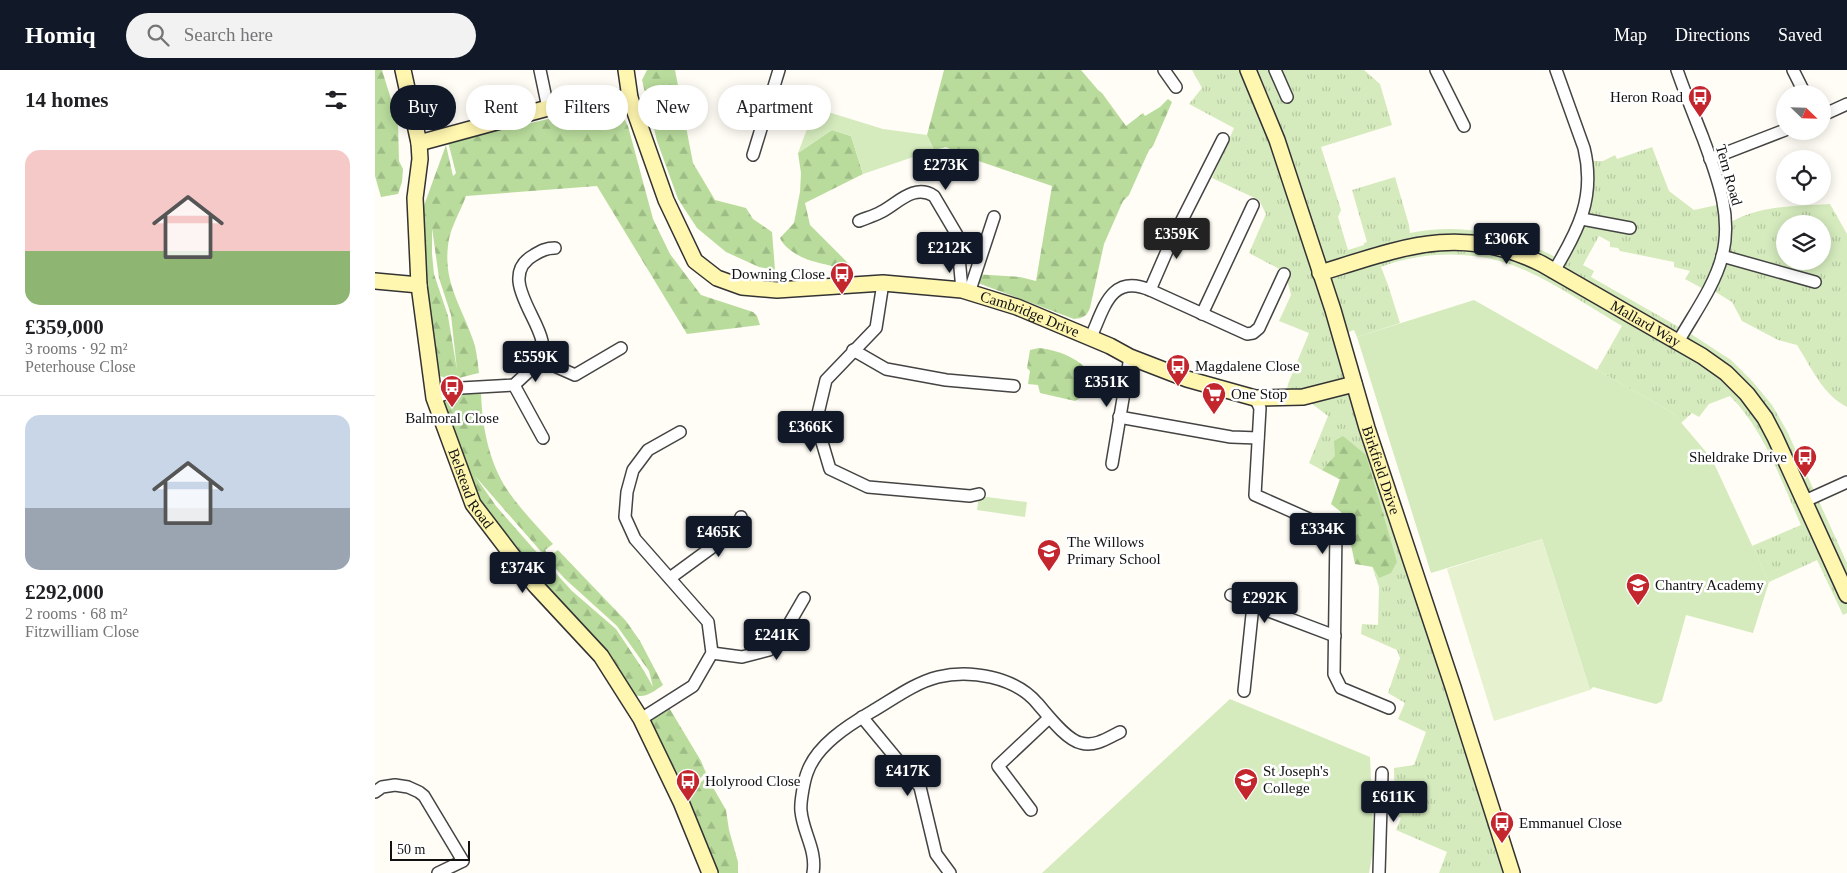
<!DOCTYPE html>
<html lang="en">
<head>
<meta charset="utf-8">
<style>
  :root { --surface:#fff; --page:#f2f2f2; --text:#202124; --muted:#757577; --line:#e0e0e0; --accent:#111827 }
  body { margin:0; font-family:Georgia,serif; background:var(--page); color:var(--text); height:100vh; display:flex; flex-direction:column; font-size:19px; white-space:nowrap }
  * { box-sizing:border-box; margin:0 }
  p { font-size:16px; color:var(--muted) }
  .icon { flex:none; width:28px; height:28px; fill:none; stroke:currentColor; stroke-width:2; stroke-linecap:round; stroke-linejoin:round }
  .map { position:relative; flex:1; overflow:hidden }
  .panel { display:flex; flex-direction:column; background:var(--surface); width:375px }
  .panel>* { flex:none }
  .banner { position:absolute; left:15px; top:15px; width:475px; height:45px; display:flex; gap:10px }
  .needle { width:32px; rotate:113deg }
  .fabs { position:absolute; left:1401px; top:15px; display:grid; gap:10px }
  .fabs a { display:grid; place-items:center; width:55px; height:55px; border-radius:50%; background:var(--surface); box-shadow:0 2px 12px #0003; font-size:25px }
  .scale { position:absolute; left:15px; bottom:12px; width:80px; box-sizing:border-box; padding-left:5px; border:2px solid #111; border-top:0; font-size:14px; line-height:18px; white-space:nowrap; color:#111; -webkit-text-stroke:4px #fff; paint-order:stroke }
  .price { position:absolute; translate:-50% -42px; padding:0 11px; border-radius:5px; background:var(--accent); color:#fff; font-size:16px; line-height:32px; filter:drop-shadow(0 1px 2px #0008) }
  .price::after { content:''; position:absolute; left:50%; top:30px; width:15px; height:11px; margin-left:-8px; background:inherit; clip-path:polygon(0 0,100% 0,50% 100%) }
  .price.on { background:#222; color:#fff }
  ul { padding:0; list-style:none }
  li { display:grid; align-content:center; gap:10px; height:265px; padding:0 25px }
  li+li { border-top:1px solid var(--line) }
  li span { display:grid; place-items:center; height:155px; border-radius:15px; color:#555 }
  li>.icon { margin-inline-start:auto }
  span .icon { width:90px; height:90px; fill:#fffc; stroke-width:1 }
  li b { font-size:21px }
  h2 { display:flex; justify-content:space-between; align-items:center; height:60px; padding:0 25px; font-size:21px }
  .pill { padding:0 18px; border-radius:22px; background:var(--surface); box-shadow:0 2px 12px #0003; font-size:18px; line-height:45px }
  .pill.on { background:var(--accent); color:#fff }
  header { display:flex; align-items:center; gap:30px; box-sizing:border-box; height:70px; padding:0 25px; background:var(--accent); color:#fff }
  header strong { font-size:24px }
  nav { display:flex; gap:28px; margin-inline-start:auto; font-size:18px }
  .search { width:350px; height:45px; background:var(--page); display:flex; align-items:center; gap:12px; box-sizing:border-box; padding:0 18px; border-radius:28px; color:var(--muted); font-size:19px }
  main { display:flex; flex:1; min-height:0 }
  .map>svg:first-child { display:block }
</style>
</head>
<body>
<header>
<strong>Homiq</strong>
<div class="search"><svg class="icon" aria-label="search" viewBox="0 0 24 24"><circle cx="10" cy="10" r="6"/><path d="M15 15l6 6"/></svg>Search here</div>
<nav><a>Map</a><a>Directions</a><a>Saved</a></nav>
</header>
<main>
<section class="panel">
<h2>14 homes<svg class="icon" aria-label="filters" viewBox="0 0 24 24"><path d="M4 7h16M4 17h16"/><circle cx="9" cy="7" r="2"/><circle cx="15" cy="17" r="2"/></svg></h2>
<ul>
<li><span style="background:linear-gradient(#f6c9c9 65%,#8fb573 0)"><svg class="icon" aria-label="home" viewBox="0 0 24 24"><path d="M3 11l9-7 9 7M6 9v11h12V9"/></svg></span><div><b>£359,000</b><p>3 rooms · 92 m²</p><p>Peterhouse Close</p></div></li>
<li><span style="background:linear-gradient(#c9d6e8 60%,#9aa5b1 0)"><svg class="icon" aria-label="home" viewBox="0 0 24 24"><path d="M3 11l9-7 9 7M6 9v11h12V9"/></svg></span><div><b>£292,000</b><p>2 rooms · 68 m²</p><p>Fitzwilliam Close</p></div></li>
</ul>
</section>
<div class="map">
<svg width="1472" height="803" viewBox="0 0 1472 803">
  <defs>
    <pattern id="grass-tufts" width="24" height="20" patternUnits="userSpaceOnUse" patternTransform="scale(1.25)"><rect width="24" height="20" fill="#d5ebbd"/><path d="M3 7l-1-3M5 7V3M7 7l1-3M15 17l-1-3M17 17v-4M19 17l1-3" fill="none" stroke="#b6c8a1"/></pattern>
    <pattern id="forest-firs" width="22" height="20" patternUnits="userSpaceOnUse" patternTransform="scale(1.25)"><rect width="22" height="20" fill="#b9dc9c"/><path d="M5 1l3.5 6h-7zM16 11l3.5 6h-7z" fill="#9ebc85"/></pattern>
  </defs>
  <rect width="100%" height="100%" fill="#fffdf5"/>
  <path fill="url(#grass-tufts)" fill-rule="evenodd" d="M817,0H989L1005,14L1017,55L946,77L966,140L963,147L973,180L989,175V173L992,172L977,120L1020,107L1034,155L1035,163C1088,152 1138,164 1186,190L1201,164L1212,91H1228L1240,85L1242,89L1277,77L1294,121L1319,140L1342,135L1349,136L1351,155C1382,135 1419,136 1455,134L1472,164V337C1448,325 1436,297 1422,275L1403,270L1367,251L1357,232L1334,218L1332,221L1310,209L1315,201L1299,197V192L1245,181L1243,178L1235,177V172L1224,166L1208,195L1219,201L1216,207L1316,264L1356,290L1378,312L1397,335L1412,361L1472,493V543L1468,545L1442,490L1394,512L1377,476L1426,455C1406,411 1390,361 1355,326L1334,334L1324,347L1317,343L1306,353L1298,343L1222,300L1247,256C1214,237 1182,214 1147,199C1104,180 1050,180 1006,197L1013,215L1025,253L982,267L979,260L965,265L1137,803H1064L1072,782L1021,760L1026,748L1020,745L1019,698L1039,695L1051,662L1023,649L1030,633L1013,623L1025,588L1022,580L986,564L987,554L1003,555L1004,517L969,412L934,393L953,346L928,327H910L913,314L934,263L904,251L916,225L910,202L874,183L891,144L884,130L837,108L859,58L814,34L827,18ZM1410,154H1448V191H1410Z"/>
  <g fill="url(#forest-firs)" fill-rule="evenodd">
    <polygon points="0,0 7,0 23,52 24,91 28,99 27,112 23,124 6,127 0,106"/>
    <polygon points="272,0 300,0 318,93 340,130 371,138 378,149 397,162 400,200 384,197 351,182 322,158 303,129 282,71 267,10"/>
    <path d="M569,0H706L723,20L727,23L751,56L768,43L770,46L785,37L793,29L797,32L778,76L774,80L754,125L748,131L729,174L715,238C711,247 708,248 699,249L595,210L598,204L645,207L661,211L677,116L589,86L571,77L559,80L552,65Z"/>
    <path d="M232,37C244,40 248,45 253,56L278,149L295,184L326,225L378,242L382,246L385,255L312,264L222,116L91,126C86,140 77,155 74,169C66,213 88,237 100,276C102,285 103,295 104,303C81,308 73,315 55,298L39,163L71,75L78,106L81,103L73,72L217,39ZM57,158L64,208L76,245L82,300L73,246L59,204L57,184Z"/>
    <path d="M457,60L476,66L488,104L430,133L435,155L478,198L463,200C456,194 450,195 441,192C428,189 410,180 405,168L419,153L425,122L426,103L423,83Z"/>
    <path d="M664,278C685,280 716,292 719,315L710,317L707,327L700,331L665,323L663,315L653,314L655,301L652,298L655,280Z"/>
    <path d="M106,317C106,351 113,392 133,421C146,440 163,457 178,474L170,480L174,486L183,480L251,551L265,571L288,615C279,621 271,629 259,625L105,449L63,340L70,328ZM100,406L189,508L242,556L274,601L278,617L269,601L241,559L197,521L157,477L121,436Z"/>
    <polygon points="968,366 991,385 1022,492 1016,503 1004,508 998,497 980,494 973,460 966,442 956,434 965,409 947,400 960,386 959,371"/>
    <polygon points="290,631 326,691 331,703 306,725 273,647"/>
    <polygon points="332,707 351,740 354,760 363,792 363,803 334,803 307,728"/>
  </g>
  <g fill="#d5ebbd">
    <polygon points="440,38 508,59 552,65 559,80 488,104 476,66 457,60 423,83"/>
    <polygon points="1099,230 1298,343 1337,389 1394,512 1378,563 1311,545 1287,631 1281,634 1218,617 1215,620 1167,469 1056,503 982,267"/>
    <polygon points="604,426 652,432 650,447 602,440"/>
    <polygon points="855,629 995,687 999,775 994,803 667,803"/>
  </g>
  <polygon fill="#e6f2cf" points="1167,469 1215,620 1119,651 1072,499"/>
  <g fill="none" stroke-linecap="round" stroke-linejoin="round">
    <g stroke="#444" stroke-width="14">
      <g id="street">
        <polyline points="165,0 173,38"/>
        <polyline points="789,0 801,17"/>
        <polyline points="900,0 912,27"/>
        <polyline points="1061,0 1089,56"/>
        <path d="M1302,0C1310,23 1319,45 1328,68C1342,107 1358,145 1347,187C1339,217 1318,245 1303,272"/>
        <polyline points="1418,0 1430,24"/>
        <polyline points="1448,45 1472,34"/>
        <polyline points="378,85 404,0"/>
        <polyline points="1335,89 1410,60"/>
        <polyline points="1207,149 1255,158"/>
        <path d="M484,151C491,148 499,146 506,142C522,134 539,113 559,126L582,165L587,220"/>
        <polyline points="1347,186 1440,212"/>
        <path d="M1179,201C1203,161 1221,127 1209,78L1181,0"/>
        <polyline points="508,213 501,258 451,310 441,352 455,399 493,417 595,426 604,424"/>
        <polyline points="775,220 872,264 878,263 884,258 909,204"/>
        <polyline points="594,223 619,147"/>
        <polyline points="827,244 878,135"/>
        <path d="M715,269C729,239 735,203 775,220L802,158L805,154L848,69"/>
        <polyline points="478,280 511,299 571,310 639,316"/>
        <path d="M166,290C167,284 168,277 167,271C162,245 123,205 159,185C166,181 171,178 180,178"/>
        <polyline points="139,315 168,368"/>
        <polyline points="59,328 86,318 139,315 166,290 200,305 246,278"/>
        <polyline points="880,328 885,338 880,425 961,461 959,604 966,618 1014,638"/>
        <polyline points="744,347 856,367 883,368"/>
        <polyline points="737,394 755,287"/>
        <polyline points="1430,431 1472,412"/>
        <polyline points="295,508 362,459 366,447"/>
        <polyline points="856,525 878,535"/>
        <polyline points="337,583 367,587 394,580 407,566 429,528"/>
        <polyline points="869,621 878,535 960,566"/>
        <polyline points="487,647 545,717 561,784 575,803"/>
        <polyline points="266,649 318,616 337,583 333,552 260,469 250,447 252,422 258,400 273,380 305,362"/>
        <polyline points="0,722 7,717 20,715 33,717 44,722 49,726 88,791 63,803"/>
        <polyline points="656,740 623,696 674,648"/>
        <path d="M438,803C442,780 428,763 426,741C425,733 429,711 432,703C441,676 472,656 496,642C517,630 539,613 563,607C595,599 640,607 662,633C672,644 691,670 706,673C720,677 733,668 745,662"/>
        <polyline points="1004,803 1007,703"/>
      </g>
    </g>
    <g stroke="#333" stroke-width="18">
      <g id="secondary">
        <path id="s1" d="M28,0L44,73L45,89L40,128L44,215L59,328L98,434L160,515L226,586L266,649L306,732L335,803"/>
        <path id="s2" d="M251,0L255,28L291,130L320,191L342,208L367,217L402,220L508,213L587,220L642,237L735,276L755,287L812,309L880,328L928,327L979,314"/>
        <path id="s3" d="M873,0L902,70L958,240L992,358L1078,617L1137,803"/>
        <polyline points="44,73 173,38 222,30 255,28"/>
        <path id="s4" d="M945,203C1026,178 1085,153 1167,194L1327,286L1351,303L1372,324L1390,348L1400,367L1472,525"/>
        <polyline points="0,211 44,215"/>
      </g>
    </g>
    <use href="#street" stroke="#fff" stroke-width="11"/>
    <use href="#secondary" stroke="#fff6b0" stroke-width="15"/>
  </g>
  <defs>
    <g id="bus-pin" transform="scale(1.25)"><path d="M0 17L-7.5 6A9.5 9.5 0 1 1 7.5 6Z" fill="#c4262e" stroke="#fff"/><path d="M-5-6H5V4H4V6H2V4H-2V6H-4V4H-5ZM-3.5-4V0h7V-4ZM-3.5 1.2v1.5H-2V1.2ZM2 1.2v1.5H3.5V1.2Z" fill="#fff"/></g>
    <g id="supermarket-pin" transform="scale(1.25)"><path d="M0 17L-7.5 6A9.5 9.5 0 1 1 7.5 6Z" fill="#c4262e" stroke="#fff"/><path d="M-6-5.5h2.5l.6 2H6L4.5 2H-2.5L-4.4-4H-6ZM-1.5 3.2a1.3 1.3 0 1 0 .1 0ZM3 3.2a1.3 1.3 0 1 0 .1 0Z" fill="#fff"/></g>
    <g id="school-pin" transform="scale(1.25)"><path d="M0 17L-7.5 6A9.5 9.5 0 1 1 7.5 6Z" fill="#c4262e" stroke="#fff"/><path d="M0-5L7-2L0 1L-7-2ZM-4 1L0 2.5L4 1V4Q0 6-4 4Z" fill="#fff"/></g>
  </defs>
  <g fill-rule="evenodd">
    <use href="#bus-pin" x="1325" y="27"/>
    <use href="#bus-pin" x="467" y="204"/>
    <use href="#bus-pin" x="803" y="296"/>
    <use href="#bus-pin" x="77" y="317"/>
    <use href="#supermarket-pin" x="839" y="324"/>
    <use href="#bus-pin" x="1430" y="387"/>
    <use href="#school-pin" x="674" y="481"/>
    <use href="#school-pin" x="1263" y="515"/>
    <use href="#school-pin" x="871" y="710"/>
    <use href="#bus-pin" x="313" y="711"/>
    <use href="#bus-pin" x="1127" y="753"/>
  </g>
  <g text-anchor="middle" dominant-baseline="central" stroke-width="5" stroke-linejoin="round" paint-order="stroke">
    <g font-size="15" fill="#111" stroke="#fff" text-anchor="start">
      <text x="1308" y="27" text-anchor="end">Heron Road</text>
      <text x="450" y="204" text-anchor="end">Downing Close</text>
      <text x="820" y="296">Magdalene Close</text>
      <text x="856" y="324">One Stop</text>
      <text x="77" y="348" text-anchor="middle">Balmoral Close</text>
      <text x="1412" y="387" text-anchor="end">Sheldrake Drive</text>
      <text x="692" y="472">The Willows<tspan x="692" dy="17">Primary School</tspan></text>
      <text x="1280" y="515">Chantry Academy</text>
      <text x="888" y="701">St Joseph's<tspan x="888" dy="17">College</tspan></text>
      <text x="330" y="711">Holyrood Close</text>
      <text x="1144" y="753">Emmanuel Close</text>
    </g>
    <g font-size="15" fill="#111" stroke="#fff">
      <text transform="translate(1354 105) rotate(74)">Tern Road</text>
      <text stroke="none"><textPath href="#s2" startOffset="551">Cambridge Drive</textPath></text>
      <text stroke="none"><textPath href="#s4" startOffset="349">Mallard Way</textPath></text>
      <text stroke="none"><textPath href="#s3" startOffset="422">Birkfield Drive</textPath></text>
      <text stroke="none"><textPath href="#s1" startOffset="429">Belstead Road</textPath></text>
    </g>
  </g>
</svg>
<div class="fabs">
<a><svg class="needle" viewBox="-14 -14 28 28"><path d="M0-13l5 13h-10z" fill="#e53935"/><path d="M0 13l5-13h-10z" fill="#757577"/></svg></a>
<a><svg class="icon" aria-label="locate" viewBox="0 0 24 24"><circle cx="12" cy="12" r="6"/><path d="M12 2v4M12 18v4M2 12h4M18 12h4"/></svg></a>
<a><svg class="icon" aria-label="layers" viewBox="0 0 24 24"><path d="M12 4l9 5-9 5-9-5zM3 14l9 5 9-5"/></svg></a>
</div>
<div class="scale">50 m</div>
<b class="price" style="left:571px;top:121px">£273K</b>
<b class="price on" style="left:802px;top:190px">£359K</b>
<b class="price" style="left:1132px;top:195px">£306K</b>
<b class="price" style="left:575px;top:204px">£212K</b>
<b class="price" style="left:161px;top:313px">£559K</b>
<b class="price" style="left:732px;top:338px">£351K</b>
<b class="price" style="left:436px;top:383px">£366K</b>
<b class="price" style="left:948px;top:485px">£334K</b>
<b class="price" style="left:344px;top:488px">£465K</b>
<b class="price" style="left:148px;top:524px">£374K</b>
<b class="price" style="left:890px;top:554px">£292K</b>
<b class="price" style="left:402px;top:591px">£241K</b>
<b class="price" style="left:533px;top:727px">£417K</b>
<b class="price" style="left:1019px;top:753px">£611K</b>
<div class="banner">
<a class="pill on">Buy</a>
<a class="pill">Rent</a>
<a class="pill">Filters</a>
<a class="pill">New</a>
<a class="pill">Apartment</a>
</div>
</div>
</main>
</body>
</html>
